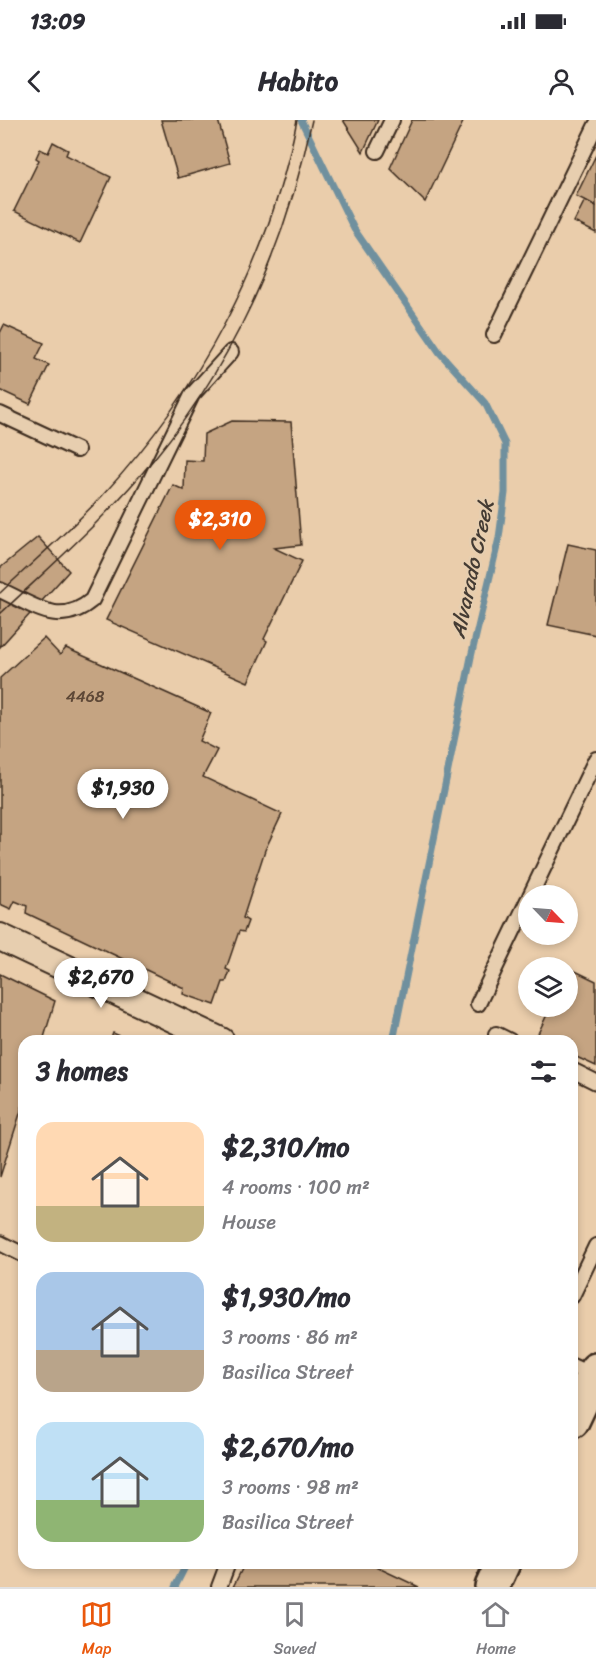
<!DOCTYPE html>
<html lang="en">
<head>
<meta charset="utf-8">
<style>
  :root { --surface:#fff; --page:#f2f2f3; --text:#2b2b33; --muted:#7c7c81; --line:#e1e1e2; --accent:#ea580c }
  body { margin:0; font-family:Sriracha,sans-serif; background:var(--page); color:var(--text); height:100vh; display:flex; flex-direction:column; font-size:22px; white-space:nowrap }
  * { box-sizing:border-box; margin:0 }
  p { font-size:20px; color:var(--muted) }
  .icon { flex:none; width:33px; height:33px; fill:none; stroke:currentColor; stroke-width:2; stroke-linecap:round; stroke-linejoin:round }
  .map { position:relative; flex:1; overflow:hidden }
  .drawer { position:absolute; left:18px; top:915px; width:560px; height:534px; display:flex; flex-direction:column; background:var(--surface); border-radius:18px; box-shadow:0 3px 9px #0003 }
  .drawer>* { flex:none }
  .needle { width:39px; rotate:115deg }
  .tools { position:absolute; left:518px; top:765px; display:grid; gap:12px }
  .tools a { display:grid; place-items:center; width:60px; height:60px; border-radius:50%; background:var(--surface); box-shadow:0 3px 9px #0003; font-size:30px }
  .price { position:absolute; translate:-50% -51px; padding:0 14px; border-radius:21px; background:#fff; color:#222; font-size:20px; line-height:39px; filter:drop-shadow(0 2px 3px #0008) }
  .price::after { content:''; position:absolute; left:50%; top:36px; width:18px; height:14px; margin-left:-9px; background:inherit; clip-path:polygon(0 0,100% 0,50% 100%) }
  .price.active { background:var(--accent); color:#fff }
  ul { padding:0; list-style:none }
  li { display:flex; align-items:center; gap:18px; height:150px; padding:0 18px }
  li span { display:grid; place-items:center; flex:none; width:168px; height:120px; border-radius:18px; color:#555 }
  li>.icon { margin-inline-start:auto }
  span .icon { width:72px; height:72px; fill:#fffc; stroke-width:1 }
  li b { font-size:26px }
  h2 { display:flex; justify-content:space-between; align-items:center; height:72px; padding:0 18px; font-size:26px }
  .status { display:flex; justify-content:space-between; align-items:center; height:42px; padding:0 30px; background:var(--surface); direction:ltr }
  .status svg { height:16px; fill:currentColor }
  header { display:flex; justify-content:space-between; align-items:center; height:78px; padding:0 18px; background:var(--surface); font-size:27px; font-weight:700 }
  .menu { display:flex; justify-content:space-around; align-items:center; height:84px; border-top:2px solid var(--line); background:var(--surface); font-size:16px; color:var(--muted) }
  .menu a { display:grid; justify-items:center; gap:3px }
  .menu .active { color:var(--accent) }
  .map>svg:first-child { display:block }
</style>
</head>
<body>
<div class="status"><b>13:09</b><svg viewBox="0 0 49 12"><path d="M0 12V9h3v3zM5 12V6h3v6zM10 12V3h3v9zM15 12V0h3v12zM26 1h20v11H26zM47 4h2v5h-2z"/></svg></div>
<header><svg class="icon" aria-label="back" viewBox="0 0 24 24"><path d="M15 5l-7 7 7 7"/></svg>Habito<svg class="icon" aria-label="person" viewBox="0 0 24 24"><circle cx="12" cy="8" r="4"/><path d="M4 21q1-7 8-7t8 7"/></svg></header>
<div class="map">
<svg width="596" height="1467" viewBox="0 0 596 1467">
  <rect width="100%" height="100%" fill="#eacdab"/>
  <filter id="ink" filterUnits="userSpaceOnUse"><feTurbulence type="fractalNoise" baseFrequency=".0167" numOctaves="2"/><feDisplacementMap in="SourceGraphic" scale="12" xChannelSelector="R" yChannelSelector="G"/><feConvolveMatrix kernelMatrix="1 2 1 2 8 2 1 2 1" color-interpolation-filters="sRGB"/></filter>
  <g filter="url(#ink)">
    <g fill="none" stroke-linecap="round" stroke-linejoin="round">
      <g stroke="#6f909e" stroke-width="7">
        <polyline points="301,0 354,109 440,233 485,283 505,324 505,373 499,418 471,537 393,921"/>
        <polyline points="175,1467 187,1443"/>
      </g>
    </g>
    <g fill="#c5a482" stroke="#3b2a1e" stroke-width="1.5">
      <polygon points="161,0 218,0 230,43 178,58"/>
      <polygon points="343,0 378,0 363,32"/>
      <polygon points="412,0 464,0 425,82 390,48"/>
      <polygon points="53,22 68,30 66,35 111,57 80,123 14,91 39,40 36,38 40,29 48,33"/>
      <polygon points="596,35 596,86 576,76"/>
      <polygon points="585,80 596,86 596,113 574,102"/>
      <polygon points="4,205 44,223 36,239 49,245 30,284 0,270 0,213"/>
      <polygon points="232,301 291,302 301,425 274,428 302,441 264,519 267,521 248,562 106,500 173,365 184,370 185,340 203,341 204,314"/>
      <polygon points="38,417 69,451 0,527 0,448"/>
      <polygon points="568,424 596,430 596,515 548,505"/>
      <polygon points="44,518 60,535 66,528 211,593 199,621 217,630 203,657 282,694 265,730 243,798 248,801 244,812 239,811 226,849 230,851 226,862 223,862 215,885 183,874 184,868 26,793 27,786 15,781 11,789 0,784 0,558"/>
      <polygon points="569,848 596,861 596,946 572,935 572,921 542,921 536,918 551,886 567,886"/>
      <polygon points="0,854 55,881 43,921 24,921 24,981 0,1057"/>
      <polygon points="113,913 131,921 110,921"/>
      <polygon points="245,1443 368,1443 419,1467 233,1467"/>
    </g>
    <g fill="none" stroke-linecap="round" stroke-linejoin="round">
      <g stroke="#3b2a1e" stroke-width="18">
        <g id="lane">
          <polyline points="377,31 392,0"/>
          <polyline points="494,215 596,5"/>
          <polyline points="0,294 77,330"/>
          <path d="M0,470C34,485 59,508 92,480L192,275L231,232"/>
          <polyline points="530,776 596,639"/>
          <polyline points="478,884 528,780"/>
          <polyline points="496,914 510,921"/>
          <polyline points="572,950 596,962"/>
          <polyline points="0,1123 24,1135"/>
          <polyline points="572,1176 596,1126"/>
          <polyline points="572,1246 594,1256"/>
          <polyline points="219,1467 228,1443"/>
        </g>
      </g>
      <g stroke="#3b2a1e" stroke-width="30">
        <polyline id="street" points="0,817 221,921"/>
      </g>
      <g stroke="#3b2a1e" stroke-width="38">
        <g id="secondary">
          <polyline points="572,1301 596,1250"/>
          <polyline points="492,1467 503,1443"/>
        </g>
      </g>
      <use href="#lane" stroke="#e7ceaf" stroke-width="14"/>
      <use href="#street" stroke="#e7ceaf" stroke-width="26"/>
      <use href="#secondary" stroke="#e7ceaf" stroke-width="33"/>
      <g stroke="#3b2a1e" stroke-width="1.5">
        <path d="M0,473C34,441 70,410 102,376C200,270 269,142 297,0"/>
        <path d="M0,494C53,444 108,396 154,339C235,241 286,124 312,0"/>
      </g>
    </g>
  </g>
  <g text-anchor="middle" dominant-baseline="central" stroke-width="5" stroke-linejoin="round" paint-order="stroke">
    <g font-size="16" fill="#5e4837">
      <text x="85" y="576">4468</text>
    </g>
    <g font-size="21" font-style="italic" fill="#443b33" stroke="#e7ceaf">
      <text transform="translate(472 449) rotate(-78)">Alvarado Creek</text>
    </g>
  </g>
</svg>
<div class="tools">
<a><svg class="needle" viewBox="-14 -14 28 28"><path d="M0-13l5 13h-10z" fill="#e53935"/><path d="M0 13l5-13h-10z" fill="#7c7c81"/></svg></a>
<a><svg class="icon" aria-label="layers" viewBox="0 0 24 24"><path d="M12 4l9 5-9 5-9-5zM3 14l9 5 9-5"/></svg></a>
</div>
<b class="price active" style="left:220px;top:431px">$2,310</b>
<b class="price" style="left:123px;top:700px">$1,930</b>
<b class="price" style="left:101px;top:889px">$2,670</b>
<section class="drawer">
<h2>3 homes<svg class="icon" aria-label="filters" viewBox="0 0 24 24"><path d="M4 7h16M4 17h16"/><circle cx="9" cy="7" r="2"/><circle cx="15" cy="17" r="2"/></svg></h2>
<ul>
<li><span style="background:linear-gradient(#ffd9b3 70%,#c2b280 0)"><svg class="icon" aria-label="home" viewBox="0 0 24 24"><path d="M3 11l9-7 9 7M6 9v11h12V9"/></svg></span><div><b>$2,310/mo</b><p>4 rooms · 100 m²</p><p>House</p></div></li>
<li><span style="background:linear-gradient(#a9c7e8 65%,#b9a48a 0)"><svg class="icon" aria-label="home" viewBox="0 0 24 24"><path d="M3 11l9-7 9 7M6 9v11h12V9"/></svg></span><div><b>$1,930/mo</b><p>3 rooms · 86 m²</p><p>Basilica Street</p></div></li>
<li><span style="background:linear-gradient(#bfe0f5 65%,#8fb573 0)"><svg class="icon" aria-label="home" viewBox="0 0 24 24"><path d="M3 11l9-7 9 7M6 9v11h12V9"/></svg></span><div><b>$2,670/mo</b><p>3 rooms · 98 m²</p><p>Basilica Street</p></div></li>
</ul>
</section>
</div>
<nav class="menu">
<a class="active"><svg class="icon" aria-label="map" viewBox="0 0 24 24"><path d="M3 6l6-2 6 2 6-2v14l-6 2-6-2-6 2zM9 4v14M15 6v14"/></svg>Map</a>
<a><svg class="icon" aria-label="saved" viewBox="0 0 24 24"><path d="M7 4h10v16l-5-4-5 4z"/></svg>Saved</a>
<a><svg class="icon" aria-label="home" viewBox="0 0 24 24"><path d="M3 11l9-7 9 7M6 9v11h12V9"/></svg>Home</a>
</nav>
</body>
</html>
